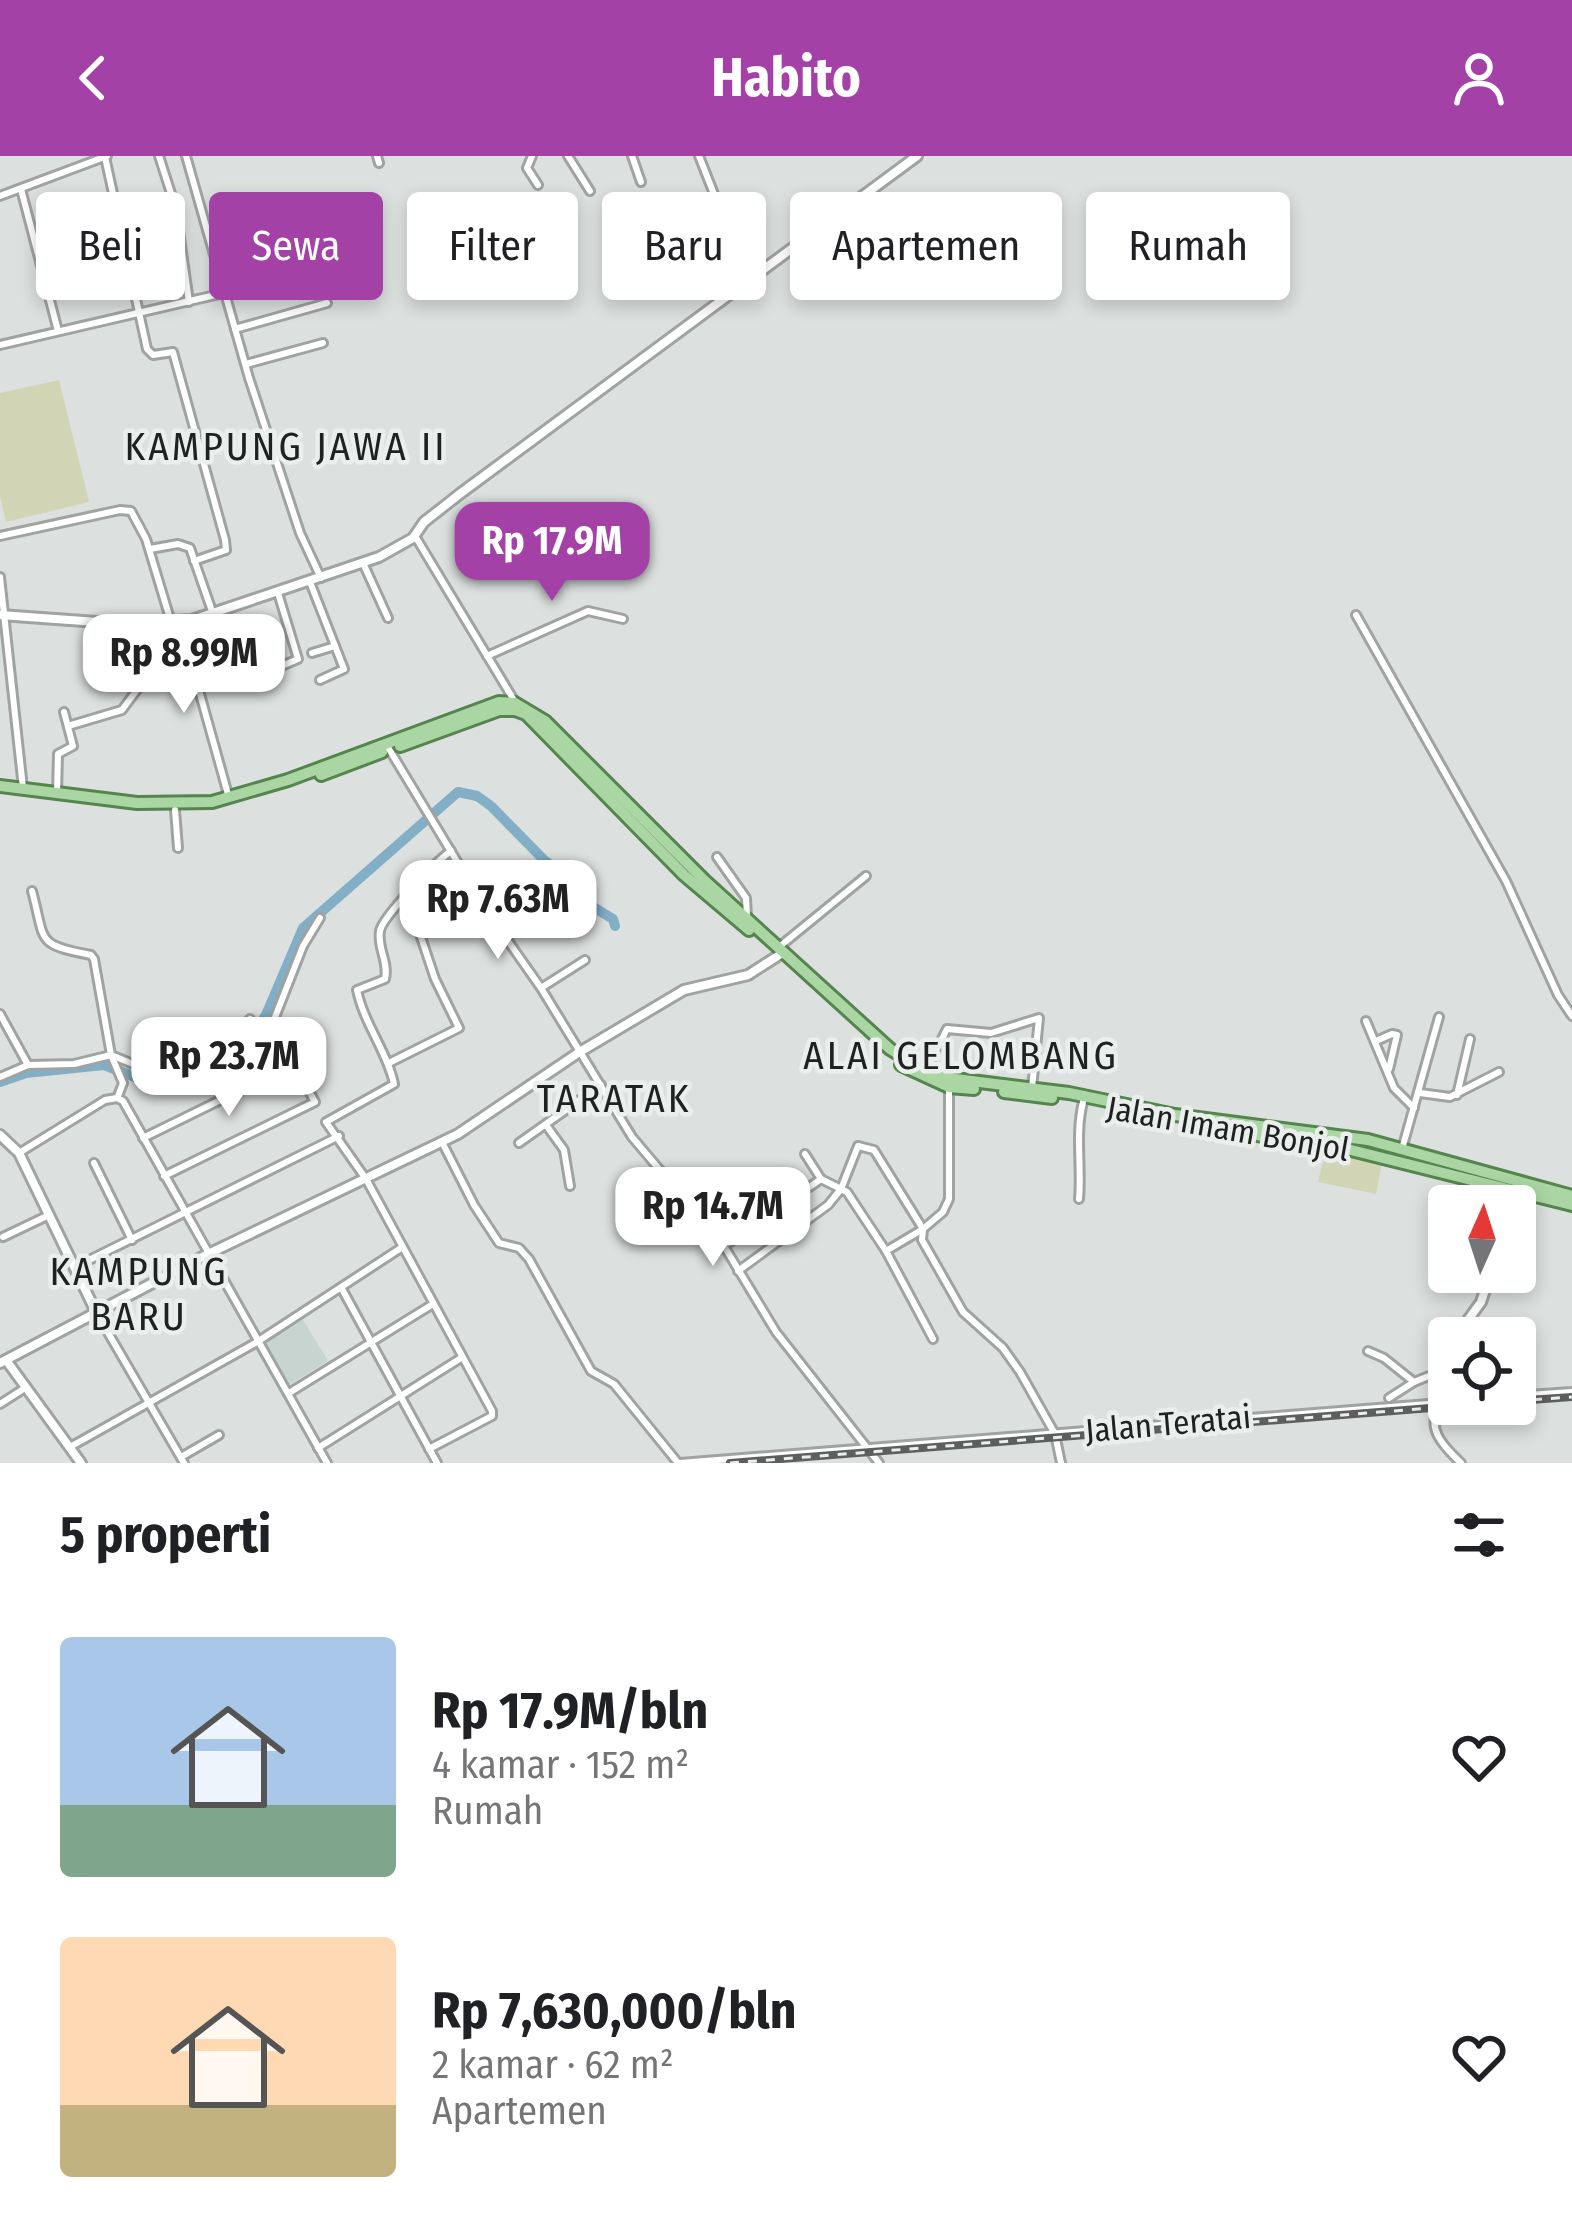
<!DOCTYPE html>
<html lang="id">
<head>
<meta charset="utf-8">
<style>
  :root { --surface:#fff; --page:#f6f6f6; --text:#202124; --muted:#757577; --accent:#a441a7 }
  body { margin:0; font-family:"Fira Sans Condensed",sans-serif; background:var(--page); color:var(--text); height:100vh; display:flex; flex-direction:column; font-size:45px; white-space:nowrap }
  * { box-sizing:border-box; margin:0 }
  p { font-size:39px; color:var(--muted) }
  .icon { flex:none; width:66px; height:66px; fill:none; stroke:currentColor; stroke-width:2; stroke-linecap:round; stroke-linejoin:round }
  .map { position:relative; height:1307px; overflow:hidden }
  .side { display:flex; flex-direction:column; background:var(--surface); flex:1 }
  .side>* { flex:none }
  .banner { position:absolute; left:36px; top:36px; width:1500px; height:108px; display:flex; gap:24px }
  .needle { width:78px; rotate:3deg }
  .buttons { position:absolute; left:1428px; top:1029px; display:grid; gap:24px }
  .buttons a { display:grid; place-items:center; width:108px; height:108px; border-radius:12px; background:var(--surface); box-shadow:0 6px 18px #0003; font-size:60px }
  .price { position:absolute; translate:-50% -102px; padding:0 27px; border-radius:24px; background:#fff; color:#222; font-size:39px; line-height:78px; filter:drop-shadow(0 3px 6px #0008) }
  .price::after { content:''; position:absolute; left:50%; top:72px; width:36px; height:27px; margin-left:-18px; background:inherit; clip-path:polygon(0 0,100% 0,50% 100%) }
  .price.active { background:var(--accent); color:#fff }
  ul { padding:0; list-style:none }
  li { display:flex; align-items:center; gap:36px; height:300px; padding:0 60px }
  li span { display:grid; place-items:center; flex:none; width:336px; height:240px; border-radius:12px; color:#555 }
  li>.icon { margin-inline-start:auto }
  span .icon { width:144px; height:144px; fill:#fffc; stroke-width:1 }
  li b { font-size:51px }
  h2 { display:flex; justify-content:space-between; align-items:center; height:144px; padding:0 60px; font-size:51px }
  .pill { padding:0 42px; border-radius:12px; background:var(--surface); box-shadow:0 6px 18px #0003; font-size:42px; line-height:108px }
  .pill.active { background:var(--accent); color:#fff }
  header { display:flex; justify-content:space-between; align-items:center; height:156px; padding:0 60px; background:var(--accent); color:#fff; font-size:54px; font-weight:700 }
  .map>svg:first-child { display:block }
</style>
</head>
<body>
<header><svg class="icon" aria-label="back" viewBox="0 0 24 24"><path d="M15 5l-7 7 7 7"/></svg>Habito<svg class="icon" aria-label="person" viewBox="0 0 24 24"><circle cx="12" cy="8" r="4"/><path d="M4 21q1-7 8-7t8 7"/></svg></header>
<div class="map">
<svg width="1572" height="1307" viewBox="0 0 1572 1307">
  <rect width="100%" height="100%" fill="#dce1df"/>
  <polygon fill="#c7d4d0" points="302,1162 328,1205 289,1229 262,1185"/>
  <g fill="#d2d4b6">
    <polygon points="59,224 89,346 6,366 0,340 0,237"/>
    <polygon points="1325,995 1382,1007 1376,1038 1318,1026"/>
  </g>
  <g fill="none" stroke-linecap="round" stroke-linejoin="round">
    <polyline stroke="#82aec6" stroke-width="10" points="0,926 26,917 104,909 168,934 196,922 247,888 266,859 303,772 458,636 477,640 491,650 544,704 574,726 585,746 613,763 615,770"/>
    <g stroke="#9fa3a2" stroke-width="12">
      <g id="minor">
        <polyline points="159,0 176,53 189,146"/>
        <polyline points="186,0 249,222 300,377 321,422"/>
        <polyline points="377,0 379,7"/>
        <polyline points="532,0 527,12 538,29"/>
        <polyline points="568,0 590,35"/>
        <polyline points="632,0 641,26"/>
        <polyline points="699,0 725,66 759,116"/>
        <polyline points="105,1 147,193 153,199 173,196 225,384 226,394 194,405"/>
        <polyline points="21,33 58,175"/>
        <polyline points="0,40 107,0"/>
        <polyline points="235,173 327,147"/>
        <polyline points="0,189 224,137"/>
        <polyline points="246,208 323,187"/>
        <polyline points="0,380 120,354 131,355 146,383 171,466"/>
        <polyline points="415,380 515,546"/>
        <polyline points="150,393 178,388 190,392 213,458"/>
        <polyline points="363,407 388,462"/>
        <polyline points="0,421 23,632"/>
        <polyline points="310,426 344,513 320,524"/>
        <polyline points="1356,459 1506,725 1558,839 1572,860"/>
        <polyline points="180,466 229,642"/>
        <polyline points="312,497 335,490"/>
        <polyline points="487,500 588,455 623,463"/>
        <polyline points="277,512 298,503 278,437"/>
        <polyline points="68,570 122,554 142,527 167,526 195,518"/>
        <polyline points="389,593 487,755 541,832 632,981 724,1090 776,1176 879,1307"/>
        <polyline points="57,637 58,598 73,590 64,556"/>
        <polyline points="175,654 178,692"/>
        <polyline points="717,701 746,742 747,760"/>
        <path d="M32,735C46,787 35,788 91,799L94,803L111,899L123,927L118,940"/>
        <polyline points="779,791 866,720"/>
        <polyline points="541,832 585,804"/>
        <polyline points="0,858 28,909"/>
        <polyline points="1366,865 1394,932 1414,952"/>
        <polyline points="1376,885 1392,878 1397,879 1389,913"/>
        <polyline points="389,907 459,872 435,823 407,739"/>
        <polyline points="294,908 271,886 270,874 303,790 320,762"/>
        <polyline points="926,914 947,873 991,877 1039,862 1032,932"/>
        <polyline points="0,921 28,909 74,908 111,899 175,925 230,885 250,863"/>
        <polyline points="949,931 949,1043 943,1056 923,1073 922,1084 963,1156 1003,1192 1020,1216 1055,1278 1061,1307"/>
        <polyline points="1420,937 1450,941 1499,916"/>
        <polyline points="1457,939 1470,883"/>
        <polyline points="546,969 564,994 570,1030"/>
        <polyline points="143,982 294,908 315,946 164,1020"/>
        <polyline points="442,986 474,1049 499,1087 519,1092 529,1103 591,1215 614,1228 678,1307"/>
        <polyline points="519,987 601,929"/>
        <polyline points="1402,993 1439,861"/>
        <polyline points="19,997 105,944 117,942 123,945 327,1307"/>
        <polyline points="805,998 821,1023"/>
        <polyline points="94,1007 132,1084"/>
        <path d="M1079,1043C1082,1010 1075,978 1083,946"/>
        <polyline points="3,1081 49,1059"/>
        <polyline points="724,1090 821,1023 847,1036 886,1095 933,1183"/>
        <polyline points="75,1111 339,980"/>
        <polyline points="738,1115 828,1049 841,1033 858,990 874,994 923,1073 886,1095"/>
        <polyline points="342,1133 437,1307"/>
        <polyline points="96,1156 184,1307"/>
        <polyline points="1368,1195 1384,1202 1414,1226 1449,1212"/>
        <polyline points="289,1237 433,1148"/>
        <polyline points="1515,1240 1572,1236"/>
        <polyline points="1389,1242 1414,1226"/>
        <path d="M1441,1247C1424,1271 1443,1290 1461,1307"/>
        <polyline points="0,1248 25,1232"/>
        <polyline points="70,1291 257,1186 401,1092"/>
        <polyline points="318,1292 461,1202"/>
        <path d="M429,1293L492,1260V1255L366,1023L326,966L394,928C387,895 364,868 357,834L385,823C389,806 377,792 380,775C382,761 438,704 451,695"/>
        <polyline points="181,1301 219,1279"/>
        <polyline points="680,1307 1441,1247"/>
      </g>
    </g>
    <g stroke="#9fa3a2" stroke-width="14">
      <g id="tertiary">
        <polyline points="0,459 125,468 192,464 379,401 413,382 424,366 461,337 917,0"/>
        <polyline points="0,979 19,997 96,1156"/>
        <polyline points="1502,1050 1505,1033"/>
        <polyline points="1455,1182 1481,1146 1491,1116"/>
        <polyline points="1449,1194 1449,1205"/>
        <polyline points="6,1204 81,1307"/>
        <polyline points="0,1207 208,1098 458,978 578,897 684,834 748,819 784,796"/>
        <polyline points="1441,1247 1449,1246"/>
      </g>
    </g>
    <g stroke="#55844e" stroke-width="16">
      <g id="primary">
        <polyline points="400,590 499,554 515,554 526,558 684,719 749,774"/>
        <polyline points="321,619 382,596"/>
        <polyline points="0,630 137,647 212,646 288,624 499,546 515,547 545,565 705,725 890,893 926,915 955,923 1069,937 1175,959 1368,984 1572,1040"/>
        <polyline points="901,909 949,931 974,933"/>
        <polyline points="1004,936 1052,942"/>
        <polyline points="1199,970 1347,993 1572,1049"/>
      </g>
    </g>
    <use href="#minor" stroke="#fff" stroke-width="6"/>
    <use href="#tertiary" stroke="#fff" stroke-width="8"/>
    <use href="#primary" stroke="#aad6a3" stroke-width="10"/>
    <g stroke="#5d5f5f" stroke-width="8">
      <g id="rail">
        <polyline points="1515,1245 1572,1241"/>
        <polyline points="730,1307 1482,1248"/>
      </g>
    </g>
    <use href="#rail" stroke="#eaeeec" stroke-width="3" stroke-dasharray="9" stroke-linecap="butt"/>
  </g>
  <g text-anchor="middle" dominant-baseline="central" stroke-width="9" stroke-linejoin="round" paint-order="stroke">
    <g font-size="33" fill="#202121" stroke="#eaeeec">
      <text transform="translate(1228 973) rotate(10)">Jalan Imam Bonjol</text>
      <text transform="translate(1168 1268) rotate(-5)">Jalan Teratai</text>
    </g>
    <g font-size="39" letter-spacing="3" fill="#202121" stroke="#eaeeec">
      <text x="286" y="291">KAMPUNG JAWA II</text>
      <text x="961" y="900">ALAI GELOMBANG</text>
      <text x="614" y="943">TARATAK</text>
      <text x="139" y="1116">KAMPUNG<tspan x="139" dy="45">BARU</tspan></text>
    </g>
  </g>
</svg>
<div class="buttons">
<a><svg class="needle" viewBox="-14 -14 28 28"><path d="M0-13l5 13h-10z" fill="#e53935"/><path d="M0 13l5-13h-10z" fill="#757577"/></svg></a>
<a><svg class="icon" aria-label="locate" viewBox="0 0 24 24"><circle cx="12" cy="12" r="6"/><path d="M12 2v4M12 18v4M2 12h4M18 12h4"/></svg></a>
</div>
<b class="price active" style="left:552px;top:448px">Rp 17.9M</b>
<b class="price" style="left:184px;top:560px">Rp 8.99M</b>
<b class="price" style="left:498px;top:806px">Rp 7.63M</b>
<b class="price" style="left:229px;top:963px">Rp 23.7M</b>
<b class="price" style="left:713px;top:1113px">Rp 14.7M</b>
<div class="banner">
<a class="pill">Beli</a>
<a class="pill active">Sewa</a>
<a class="pill">Filter</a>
<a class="pill">Baru</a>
<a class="pill">Apartemen</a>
<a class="pill">Rumah</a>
</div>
</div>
<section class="side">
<h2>5 properti<svg class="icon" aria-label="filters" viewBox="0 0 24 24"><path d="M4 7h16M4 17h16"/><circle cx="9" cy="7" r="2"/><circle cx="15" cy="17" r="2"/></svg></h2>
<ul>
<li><span style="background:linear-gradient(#a9c7e8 70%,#7fa58c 0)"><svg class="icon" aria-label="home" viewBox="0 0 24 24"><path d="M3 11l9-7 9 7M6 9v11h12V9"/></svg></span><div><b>Rp 17.9M/bln</b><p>4 kamar · 152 m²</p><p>Rumah</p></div><svg class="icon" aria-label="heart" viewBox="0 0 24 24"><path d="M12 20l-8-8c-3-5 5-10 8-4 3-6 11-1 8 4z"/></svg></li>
<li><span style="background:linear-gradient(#ffd9b3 70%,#c2b280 0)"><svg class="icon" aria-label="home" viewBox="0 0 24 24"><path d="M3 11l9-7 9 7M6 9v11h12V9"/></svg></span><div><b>Rp 7,630,000/bln</b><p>2 kamar · 62 m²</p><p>Apartemen</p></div><svg class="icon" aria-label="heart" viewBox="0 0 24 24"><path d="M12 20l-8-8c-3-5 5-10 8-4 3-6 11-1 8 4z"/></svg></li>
</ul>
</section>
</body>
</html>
